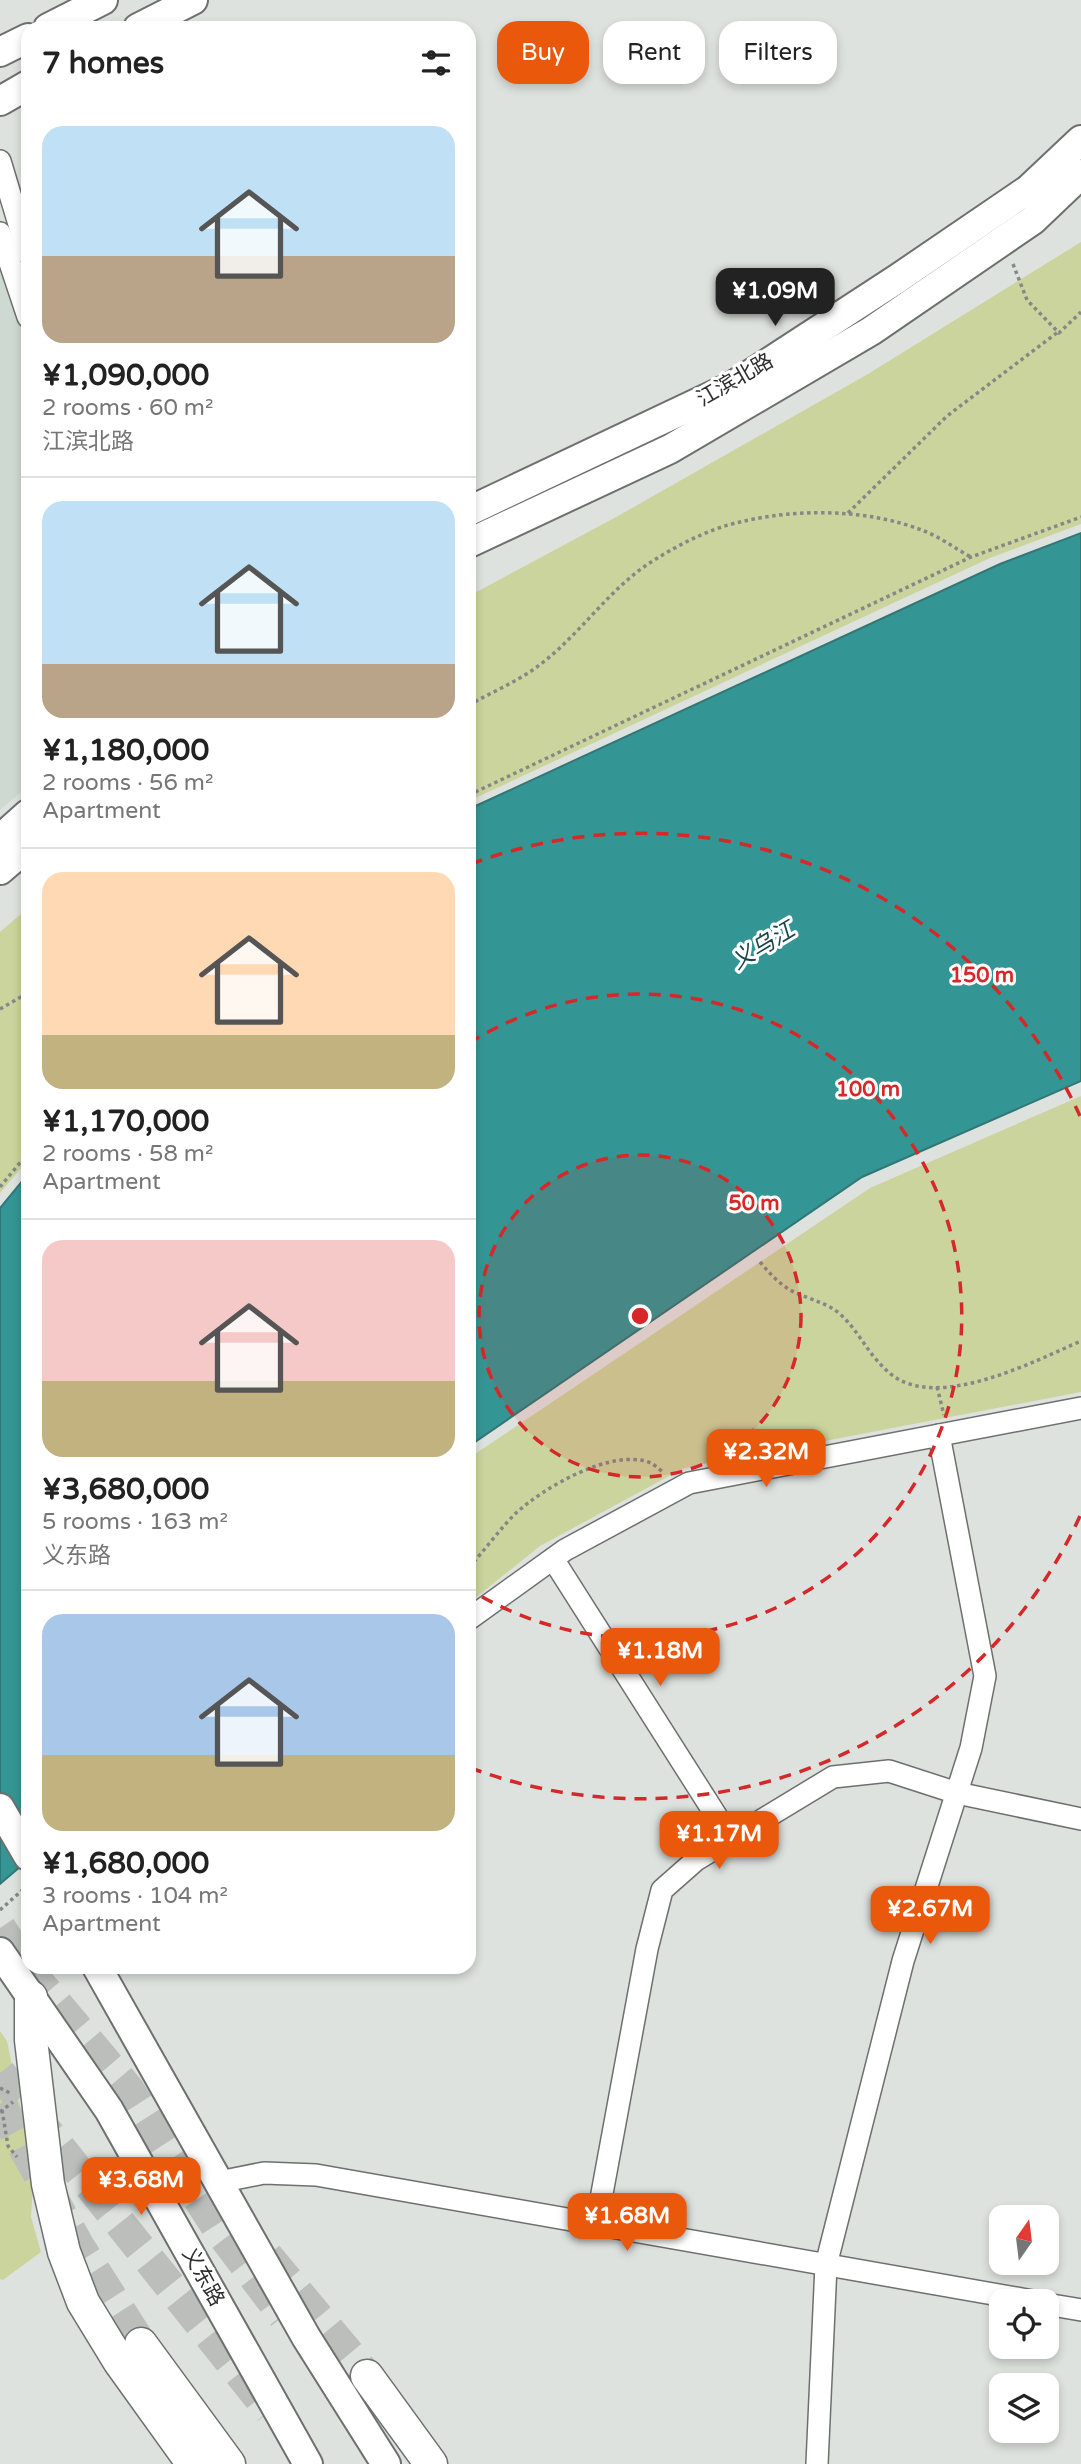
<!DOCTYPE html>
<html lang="en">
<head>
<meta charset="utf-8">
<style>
  :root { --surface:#fff; --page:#f2f2f2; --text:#222; --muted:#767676; --line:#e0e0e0; --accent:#ea580c }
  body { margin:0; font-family:"Varela Round","Noto Sans SC",sans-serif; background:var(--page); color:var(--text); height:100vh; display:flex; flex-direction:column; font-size:26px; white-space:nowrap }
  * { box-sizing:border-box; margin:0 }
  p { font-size:23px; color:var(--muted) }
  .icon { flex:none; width:38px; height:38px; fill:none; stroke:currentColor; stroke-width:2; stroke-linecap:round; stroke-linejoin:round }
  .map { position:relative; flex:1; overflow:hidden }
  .side { position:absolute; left:21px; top:21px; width:455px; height:1953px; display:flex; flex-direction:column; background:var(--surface); border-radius:21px; box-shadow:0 4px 10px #0003 }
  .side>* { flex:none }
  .top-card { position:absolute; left:497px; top:21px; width:478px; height:63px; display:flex; gap:14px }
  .needle { width:46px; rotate:14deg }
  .fabs { position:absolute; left:989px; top:2205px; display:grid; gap:14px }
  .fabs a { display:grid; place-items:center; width:70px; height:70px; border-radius:14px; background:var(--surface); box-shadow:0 4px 10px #0003; font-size:35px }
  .price { position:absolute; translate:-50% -60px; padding:0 16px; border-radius:14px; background:var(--accent); color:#fff; font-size:23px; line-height:46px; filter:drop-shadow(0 2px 4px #0008) }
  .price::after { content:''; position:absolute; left:50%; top:42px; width:21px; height:16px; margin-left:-10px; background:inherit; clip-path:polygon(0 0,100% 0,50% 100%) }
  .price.current { background:#222; color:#fff }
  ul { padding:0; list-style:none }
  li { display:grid; align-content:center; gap:14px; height:371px; padding:0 21px }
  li+li { border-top:2px solid var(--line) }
  li span { display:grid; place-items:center; height:217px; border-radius:21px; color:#555 }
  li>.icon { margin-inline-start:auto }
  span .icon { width:126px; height:126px; fill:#fffc; stroke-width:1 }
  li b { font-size:30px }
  h2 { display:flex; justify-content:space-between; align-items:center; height:84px; padding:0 21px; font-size:30px }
  .chip { padding:0 24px; border-radius:21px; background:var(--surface); box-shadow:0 4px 10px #0003; font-size:24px; line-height:63px }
  .chip.current { background:var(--accent); color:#fff }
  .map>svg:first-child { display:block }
</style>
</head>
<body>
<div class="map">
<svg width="1081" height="2464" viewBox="0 0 1081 2464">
  <rect width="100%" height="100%" fill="#dee2df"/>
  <polygon fill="#ced9d1" points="0,232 28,346 28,786 0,810"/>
  <g fill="#cbd49d">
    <polygon points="1081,242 1081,524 990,558 469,801 469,596 618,516 868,374"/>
    <polygon points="28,908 28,1160 0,1193 0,932"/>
    <polygon points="1081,1096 1081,1392 684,1468 540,1546 469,1603 469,1458 870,1188"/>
    <polygon points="0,2031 7,2041 34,2173 31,2217 41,2252 3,2280 0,2279"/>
  </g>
  <g fill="#349694" stroke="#327775" stroke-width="2">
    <polygon points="1081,533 1081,1081 862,1177 469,1446 469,809 1000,564"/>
    <polygon points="28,1174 28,1860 0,1884 0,1208"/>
  </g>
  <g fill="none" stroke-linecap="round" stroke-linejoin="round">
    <g stroke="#bbbebb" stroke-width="32" stroke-dasharray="32 16" stroke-linecap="butt">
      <polyline points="0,1928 28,1970 128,2089 219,2230 284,2316"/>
      <polyline points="0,2073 270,2411"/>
      <polyline points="0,2104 78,2245 141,2344"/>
      <polyline points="267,2256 367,2376"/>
    </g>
    <g stroke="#6d706e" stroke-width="24">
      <g id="minor">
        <polyline points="0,161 28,254"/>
        <polyline points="0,233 28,317"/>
        <polyline points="553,1559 731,1839"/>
        <polyline points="469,1619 565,1550 689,1483 1081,1408"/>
        <polyline points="219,2182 264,2173 316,2175 1033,2301"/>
        <polyline points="596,2226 647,1949 662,1890 696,1860 833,1777 889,1771 957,1793 1081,1819"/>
        <polyline points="1046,2304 1081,2310"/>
        <polyline points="817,2464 826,2265 903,1961 971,1748 985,1676 939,1435"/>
      </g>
    </g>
    <g stroke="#6d706e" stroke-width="32">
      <g id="major">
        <polyline points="48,28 103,0"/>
        <polyline points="138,28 193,0"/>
        <polyline points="0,52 28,38"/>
        <polyline points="0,101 28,85"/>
        <polyline points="469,511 731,387 897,279 1029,189 1081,140"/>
        <polyline points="469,543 670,449 871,331 1033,220 1081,174"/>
        <polyline points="0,839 28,814"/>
        <polyline points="0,870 28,846"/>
        <polyline points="0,1808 28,1856"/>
        <polyline points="0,1952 109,2110 308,2464"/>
        <polyline points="97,1967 306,2337 386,2464"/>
      </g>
    </g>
    <g stroke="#6d706e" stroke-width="35">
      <g id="highway">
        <polyline points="31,1997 31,2040 48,2184 64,2252 83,2302 119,2361 193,2464"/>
        <polyline points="141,2344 229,2464"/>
        <polyline points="367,2376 431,2464"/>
      </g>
    </g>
    <g stroke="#868886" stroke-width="3.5" stroke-dasharray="3.5 3.5" stroke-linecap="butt">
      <polyline points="1013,264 1027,300 1059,333 1081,312"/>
      <polyline points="848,513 947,416 1058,332"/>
      <path d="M469,705C490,693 514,683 534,669C577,639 605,593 648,564C676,546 708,529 740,522C798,508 869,509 924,531C940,537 956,549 971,557"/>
      <polyline points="469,795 971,557 1081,517"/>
      <polyline points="0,1009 28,993"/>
      <polyline points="0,1187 28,1153"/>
      <path d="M760,1262C771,1275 781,1286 796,1293C812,1300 827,1303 840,1314C860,1332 868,1356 892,1375C939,1411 1035,1361 1081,1341"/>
      <polyline points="937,1387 944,1415"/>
      <path d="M469,1567C485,1550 499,1530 515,1514C543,1488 612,1447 651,1463C655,1465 660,1470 664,1473"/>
      <polyline points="0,1910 28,1885"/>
      <polyline points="0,2088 10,2093"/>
      <polyline points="2,2110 8,2146 17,2157"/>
      <polyline points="0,2112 13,2102"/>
    </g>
    <use href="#minor" stroke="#fff" stroke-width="21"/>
    <use href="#major" stroke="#fff" stroke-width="28"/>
    <use href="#highway" stroke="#fff" stroke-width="32"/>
  </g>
  <circle cx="640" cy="1316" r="161" fill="#d62828" fill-opacity=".12"/>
  <g fill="none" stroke="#d62828" stroke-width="3.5" stroke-dasharray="12 9">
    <circle cx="640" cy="1316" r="161"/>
    <path d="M469 1043A322 322 0 1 1 469 1589"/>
    <path d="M1080 1516A483 483 0 0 1 471 1768M471 864A483 483 0 0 1 1080 1116"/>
  </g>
  <g text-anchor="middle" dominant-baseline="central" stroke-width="6" stroke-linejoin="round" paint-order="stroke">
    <g font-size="21" fill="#2d2e2d" stroke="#fff">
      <text transform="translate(735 380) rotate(-30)">江滨北路</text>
      <text transform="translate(203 2277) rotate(61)">义东路</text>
    </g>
    <g font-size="23" font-style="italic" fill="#1a4645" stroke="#fff">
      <text transform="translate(763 946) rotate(-31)">义乌江</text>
    </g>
  </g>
  <circle cx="640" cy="1316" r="10" fill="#d62828" stroke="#fff" stroke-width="3.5"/>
  <g font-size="21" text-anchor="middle" font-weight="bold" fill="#d62828" stroke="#fff" stroke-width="6" stroke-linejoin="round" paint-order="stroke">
    <text x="982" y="982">150 m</text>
    <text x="868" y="1096">100 m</text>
    <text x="754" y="1210">50 m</text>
  </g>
</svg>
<div class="fabs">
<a><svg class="needle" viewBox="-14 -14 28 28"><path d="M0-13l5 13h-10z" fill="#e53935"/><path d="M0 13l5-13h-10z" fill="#767676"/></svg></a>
<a><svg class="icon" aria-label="locate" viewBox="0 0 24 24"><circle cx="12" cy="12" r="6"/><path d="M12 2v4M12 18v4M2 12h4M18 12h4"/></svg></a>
<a><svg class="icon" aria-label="layers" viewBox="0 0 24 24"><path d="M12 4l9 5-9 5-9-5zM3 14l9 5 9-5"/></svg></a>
</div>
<b class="price current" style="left:775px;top:328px">¥1.09M</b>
<b class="price" style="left:766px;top:1489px">¥2.32M</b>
<b class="price" style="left:660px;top:1688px">¥1.18M</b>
<b class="price" style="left:719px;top:1871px">¥1.17M</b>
<b class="price" style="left:930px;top:1946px">¥2.67M</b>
<b class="price" style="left:141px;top:2217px">¥3.68M</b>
<b class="price" style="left:627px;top:2253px">¥1.68M</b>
<div class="top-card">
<a class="chip current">Buy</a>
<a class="chip">Rent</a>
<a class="chip">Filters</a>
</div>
<section class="side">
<h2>7 homes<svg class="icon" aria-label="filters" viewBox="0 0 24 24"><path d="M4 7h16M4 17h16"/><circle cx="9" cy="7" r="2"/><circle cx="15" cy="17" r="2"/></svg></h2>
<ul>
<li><span style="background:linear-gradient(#bfe0f5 60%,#b9a48a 0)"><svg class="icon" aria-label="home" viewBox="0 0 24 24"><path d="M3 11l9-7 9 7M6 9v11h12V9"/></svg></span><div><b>¥1,090,000</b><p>2 rooms · 60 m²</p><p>江滨北路</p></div></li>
<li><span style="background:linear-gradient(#bfe0f5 75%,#b9a48a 0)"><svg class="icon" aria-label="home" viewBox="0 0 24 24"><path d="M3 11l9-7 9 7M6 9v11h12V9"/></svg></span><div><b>¥1,180,000</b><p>2 rooms · 56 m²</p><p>Apartment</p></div></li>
<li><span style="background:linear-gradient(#ffd9b3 75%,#c2b280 0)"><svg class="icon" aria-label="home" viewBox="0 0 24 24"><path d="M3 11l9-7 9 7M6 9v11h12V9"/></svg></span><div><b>¥1,170,000</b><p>2 rooms · 58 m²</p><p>Apartment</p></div></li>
<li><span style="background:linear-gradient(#f6c9c9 65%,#c2b280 0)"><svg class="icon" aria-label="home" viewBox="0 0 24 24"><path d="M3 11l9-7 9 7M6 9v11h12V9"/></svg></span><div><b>¥3,680,000</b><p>5 rooms · 163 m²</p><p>义东路</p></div></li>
<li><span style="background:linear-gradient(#a9c7e8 65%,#c2b280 0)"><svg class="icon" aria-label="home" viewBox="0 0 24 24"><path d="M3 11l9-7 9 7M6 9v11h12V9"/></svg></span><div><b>¥1,680,000</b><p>3 rooms · 104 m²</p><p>Apartment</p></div></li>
</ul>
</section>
</div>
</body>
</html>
